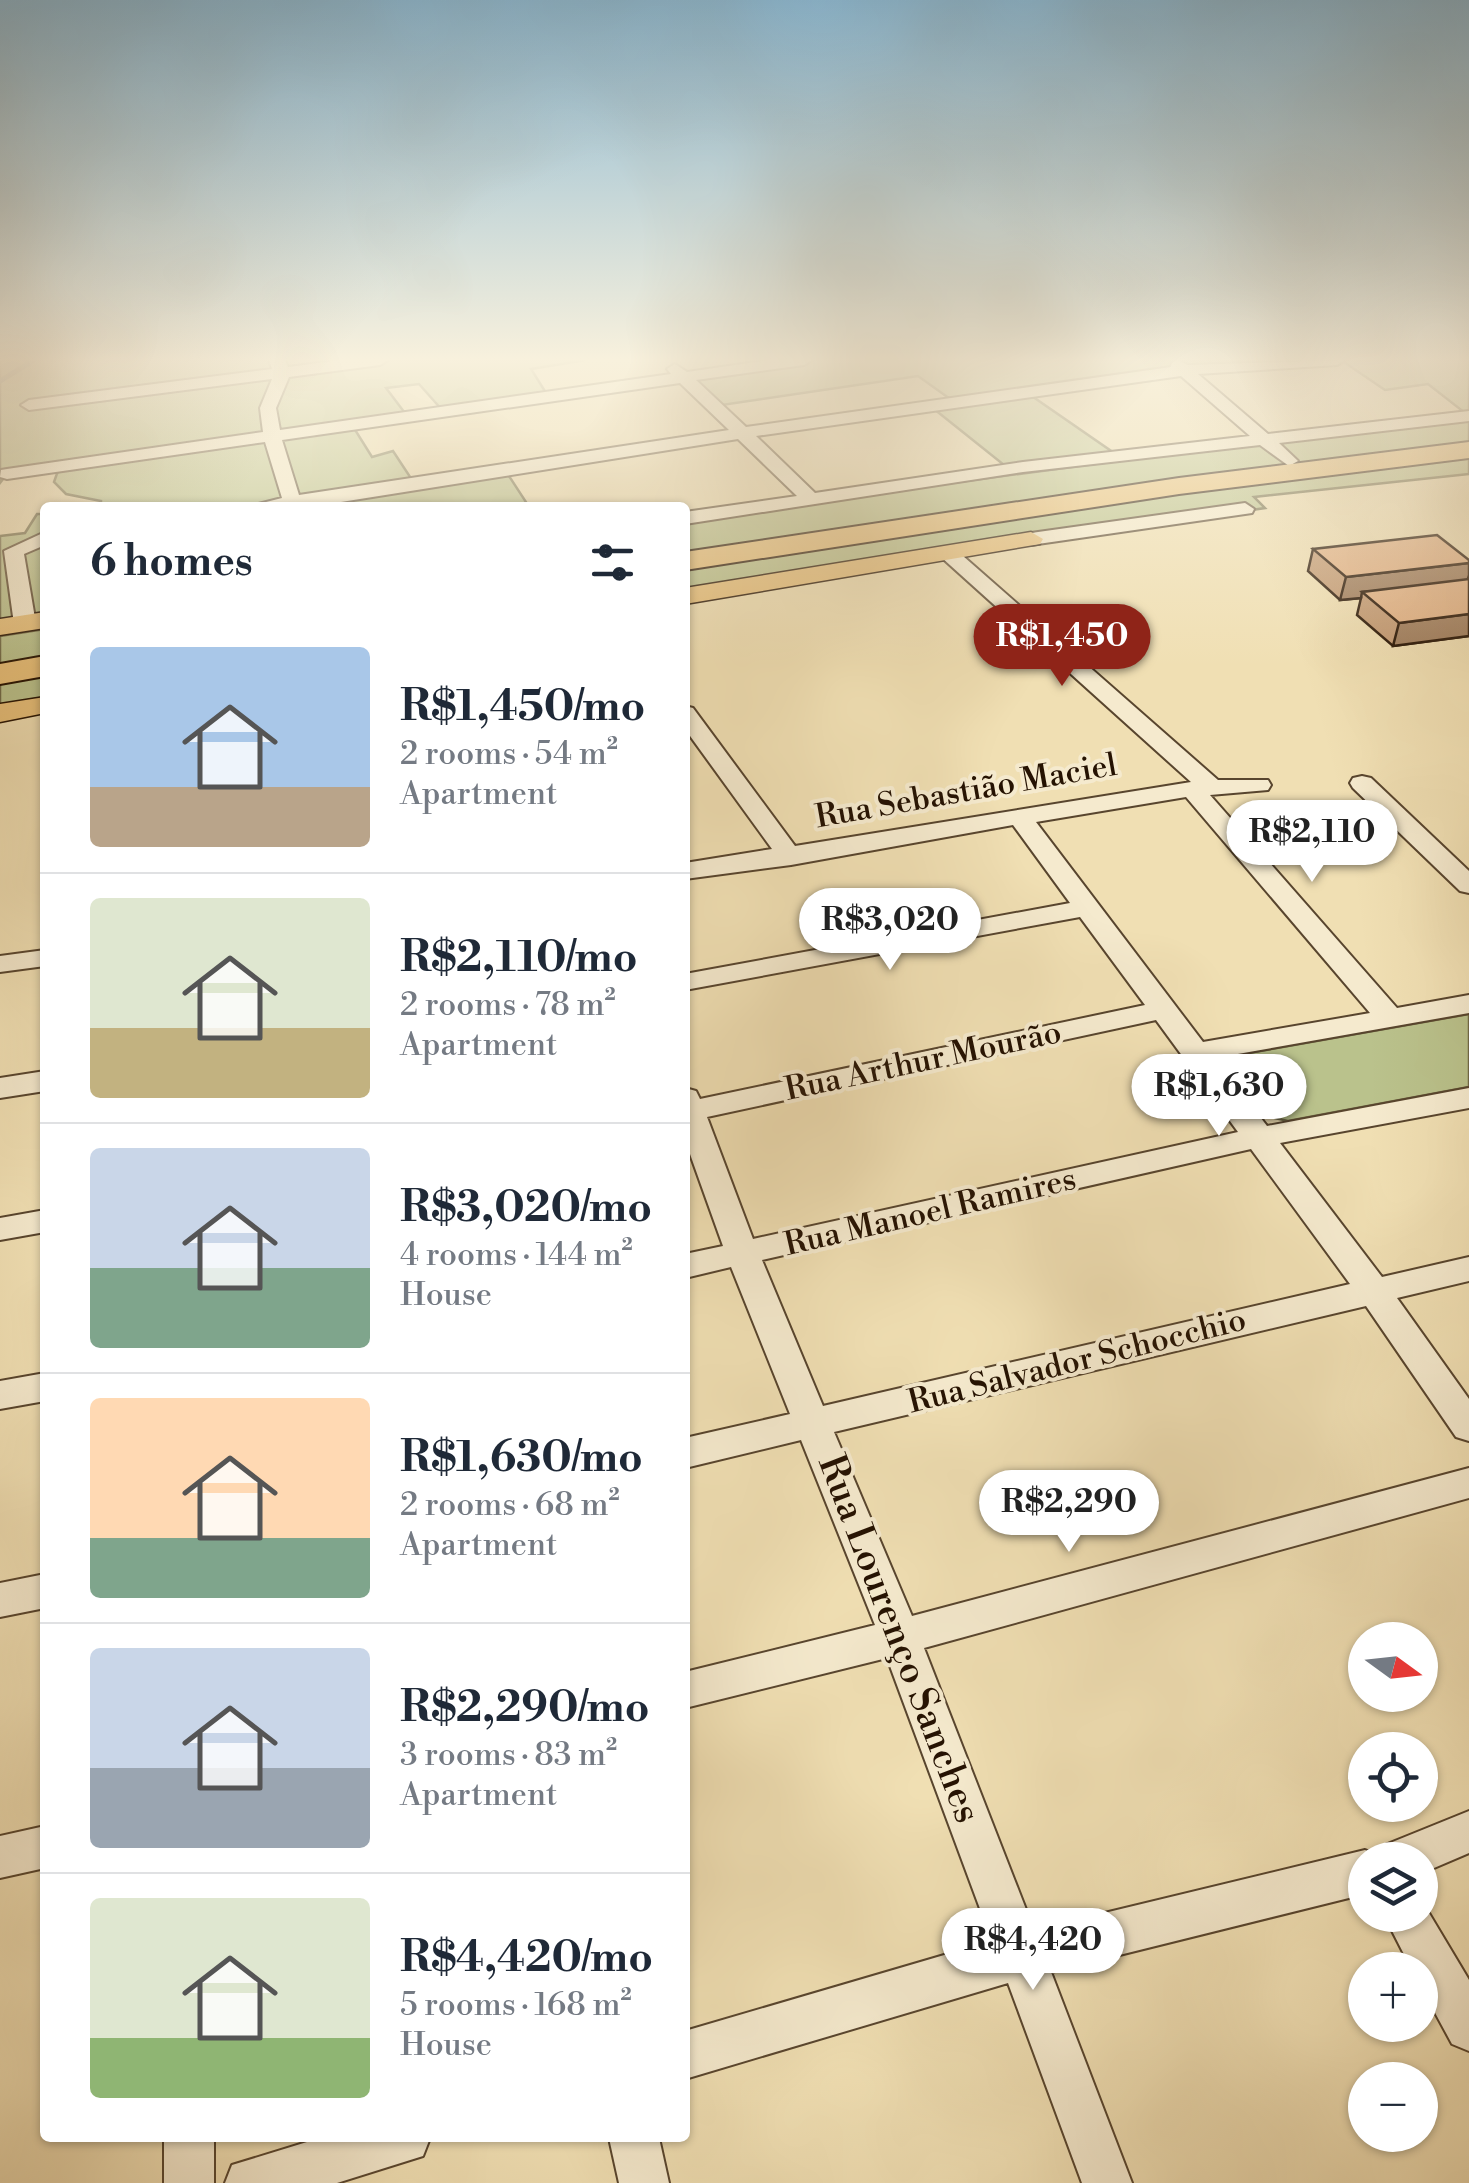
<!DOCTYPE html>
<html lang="en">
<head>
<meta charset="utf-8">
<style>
  :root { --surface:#fff; --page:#f6f6f7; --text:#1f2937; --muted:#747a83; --line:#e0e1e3; --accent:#8f2418 }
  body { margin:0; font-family:"Libre Bodoni",serif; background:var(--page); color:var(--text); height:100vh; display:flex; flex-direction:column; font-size:38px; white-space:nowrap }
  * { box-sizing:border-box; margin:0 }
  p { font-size:32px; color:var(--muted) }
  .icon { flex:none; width:55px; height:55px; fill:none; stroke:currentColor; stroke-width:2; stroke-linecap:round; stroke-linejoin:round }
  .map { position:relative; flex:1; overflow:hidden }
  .panel { position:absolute; left:40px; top:502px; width:650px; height:1640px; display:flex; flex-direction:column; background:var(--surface); border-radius:10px; box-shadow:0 2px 8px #0004 }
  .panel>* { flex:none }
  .needle { width:65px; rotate:105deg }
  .tools { position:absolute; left:1348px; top:1622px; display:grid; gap:20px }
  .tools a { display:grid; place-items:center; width:90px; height:90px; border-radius:50%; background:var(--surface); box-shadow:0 2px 8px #0004; font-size:50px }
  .price { position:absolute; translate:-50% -85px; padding:0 22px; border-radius:35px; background:#fff; color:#222; font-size:32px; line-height:65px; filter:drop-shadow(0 2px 5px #0008) }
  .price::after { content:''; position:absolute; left:50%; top:60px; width:30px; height:22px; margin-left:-15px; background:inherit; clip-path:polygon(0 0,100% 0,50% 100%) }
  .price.current { background:var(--accent); color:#fff }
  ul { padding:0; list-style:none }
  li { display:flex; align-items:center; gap:30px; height:250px; padding:0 50px }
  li+li { border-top:2px solid var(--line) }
  li span { display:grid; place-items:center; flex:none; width:280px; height:200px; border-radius:10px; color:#555 }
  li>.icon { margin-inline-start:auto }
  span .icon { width:120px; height:120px; fill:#fffc; stroke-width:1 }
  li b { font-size:42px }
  h2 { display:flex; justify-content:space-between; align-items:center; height:120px; padding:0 50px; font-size:42px }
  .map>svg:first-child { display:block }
</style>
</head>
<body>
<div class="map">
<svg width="1469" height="2183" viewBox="0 0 1469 2183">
  <rect width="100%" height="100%" fill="#f0dfb3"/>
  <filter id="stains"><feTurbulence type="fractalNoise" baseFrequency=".002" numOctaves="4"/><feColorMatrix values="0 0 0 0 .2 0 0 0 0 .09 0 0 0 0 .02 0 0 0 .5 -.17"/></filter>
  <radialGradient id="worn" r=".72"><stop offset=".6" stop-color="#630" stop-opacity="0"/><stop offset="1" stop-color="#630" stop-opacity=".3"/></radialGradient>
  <g fill="#bac28c" stroke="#706a47" stroke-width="2.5">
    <polygon points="0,360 278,360 283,373 380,360 586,360 531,369 548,396 443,411 419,384 386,388 408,417 352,425 372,457 393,451 414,483 505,470 526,502 516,508 101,508 101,501 66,494 54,482 59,468 7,474 0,483"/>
    <polygon points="756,360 1337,360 1186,370 1026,392 1117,455 1009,469 929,405 953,401 918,376 715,406 684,377 760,365"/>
    <polygon points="1341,360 1469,360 1469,416 1428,384 1385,390"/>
    <path d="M1469,421V474L1254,497L1265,508L685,592V523C946,481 1207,448 1469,421Z"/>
    <polygon points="37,514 45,514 45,620 0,627 0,536 25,533"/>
    <polygon points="45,629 45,697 0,705 0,636"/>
    <polygon points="1469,1014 1469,1087 1288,1121 1266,1116 1223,1066 1243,1054"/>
  </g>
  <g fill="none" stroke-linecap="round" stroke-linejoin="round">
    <polyline stroke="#6b786a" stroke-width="5" points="0,381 34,360"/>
    <g stroke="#58452e" stroke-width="4">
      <g id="minor">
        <path d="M269,360H285L288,367L341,360H388L380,365L289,377L276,408L280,430L671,374L667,369L675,364L687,372L769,360H812L804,365L696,380L746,427L1171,367L1172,362L1178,360L1188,365L1345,360L1337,365L1198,374L1268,434L1469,411V421L1279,443L1298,461L1289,466L1260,445L1023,472L685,524V512L797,496L738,439L303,508H242L282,498L265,442L7,479L0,477L1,470L7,469L263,432L260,408L272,379L29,410L21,405L29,400L272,369ZM1181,376L1250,436L1023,462L815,493L756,436ZM680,383L729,430L299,495L282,440Z"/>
        <polygon points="1245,503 1254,509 1252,513 1031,545 1021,539 1031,533"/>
        <polygon points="45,532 45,545 24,554 36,624 25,630 14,624 4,551"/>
        <path d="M948,547L955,549L1218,780H1268L1271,785L1268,790L1210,795L1397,1008L1469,995V1013L1215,1058L1267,1126L1469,1088V1108L1280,1143L1382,1277L1469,1257V1281L1397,1298L1469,1399V1441L1456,1437L1366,1306L834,1432L912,1616L1469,1468V1498L924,1648L1034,1930L1365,1850L1380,1856L1385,1845L1469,1811V1853L1420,1874V1860H1365V1894L1051,1972L1132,2183H1082L1008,1983L685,2079V2031L992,1941L887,1658L685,1708V1672L875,1625L801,1440L685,1468V1438L790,1414L731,1267L685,1278V1254L723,1246L685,1140V1088L696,1091L700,1099L1145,1005L1080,917L685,990V974L1070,903L1013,825L791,865L685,879V863L772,849L685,729V706L693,708L795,846L1191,782L941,557V549ZM1186,797L1370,1013L1203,1042L1036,822ZM1156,1020L1238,1132L753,1239L707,1117ZM1251,1149L1350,1284L823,1406L762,1260Z"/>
        <polygon points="1362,776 1371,778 1469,871 1469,893 1460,891 1353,788 1350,783 1353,778"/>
        <polygon points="45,950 45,966 0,972 0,956"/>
        <polygon points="45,1071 45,1091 0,1098 0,1078"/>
        <polygon points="45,1210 45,1232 0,1240 0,1218"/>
        <polygon points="45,1373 45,1401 0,1409 0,1381"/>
        <polygon points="45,1574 45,1608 0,1617 0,1583"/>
        <polygon points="45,1826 45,1868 0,1878 0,1836"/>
        <polygon points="1420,1898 1469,1980 1469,2051 1452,2044 1420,1985 1420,1970 1412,1970 1384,1915 1420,1915"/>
        <rect x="164" y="2138" width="50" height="45"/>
        <polygon points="320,2138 430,2138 423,2156 337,2183 225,2183 232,2165"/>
        <polygon points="609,2138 659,2138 669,2183 619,2183"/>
      </g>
    </g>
    <g stroke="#251202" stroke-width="3">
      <g id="major">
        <polygon points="1031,532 1043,539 1040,544 685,604 685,588"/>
        <polygon points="45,612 45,628 0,635 0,619"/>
        <polygon points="45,697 45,713 0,722 0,704"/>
      </g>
    </g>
    <g stroke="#251202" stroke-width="4">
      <g id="highway">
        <polygon points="1469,442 1469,458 1179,494 685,570 685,552 1179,478"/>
        <polygon points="45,656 45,676 0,684 0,664"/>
      </g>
    </g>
    <use href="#minor" fill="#f5eace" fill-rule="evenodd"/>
    <use href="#major" fill="#e8c07a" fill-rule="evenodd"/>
    <use href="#highway" fill="#e8c07a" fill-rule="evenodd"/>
  </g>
  <polygon fill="#c49b74" stroke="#251202" stroke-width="2.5" points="1313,549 1469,579 1469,636 1393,646 1357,615 1361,598 1340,600 1308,571"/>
  <g fill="#a07e5e" stroke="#251202" stroke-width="2.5">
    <polygon points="1469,563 1469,575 1466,585 1362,592 1361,598 1340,600 1346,577"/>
    <polygon points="1469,614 1469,636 1393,646 1399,623"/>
  </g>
  <g fill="#e4b487" stroke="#251202" stroke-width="2.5">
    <polygon points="1437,535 1469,560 1469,563 1346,577 1313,549"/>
    <polygon points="1469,579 1469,614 1399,623 1362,592"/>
  </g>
  <linearGradient id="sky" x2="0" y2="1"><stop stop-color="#89b7d2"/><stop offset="0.54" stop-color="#f8f1dd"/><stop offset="1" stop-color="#f8f1dd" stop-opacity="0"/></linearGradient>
  <rect width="1469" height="666" fill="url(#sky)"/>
  <g text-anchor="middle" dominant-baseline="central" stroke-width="8" stroke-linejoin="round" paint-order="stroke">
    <g font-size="32" fill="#251202" stroke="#f5eace">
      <text transform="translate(966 791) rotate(-10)">Rua Sebastião Maciel</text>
      <text transform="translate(923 1061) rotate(-12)">Rua Arthur Mourão</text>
      <text transform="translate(930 1212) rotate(-13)">Rua Manoel Ramires</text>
      <text transform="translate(1077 1361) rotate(-14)">Rua Salvador Schocchio</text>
    </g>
    <g font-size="38" fill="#251202" stroke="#f5eace">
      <text transform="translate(899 1639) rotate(69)">Rua Lourenço Sanches</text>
    </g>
  </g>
  <rect width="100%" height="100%" filter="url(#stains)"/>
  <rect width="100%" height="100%" fill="url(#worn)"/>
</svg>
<div class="tools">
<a><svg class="needle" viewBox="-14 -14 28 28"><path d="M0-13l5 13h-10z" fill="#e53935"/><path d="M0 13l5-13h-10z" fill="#747a83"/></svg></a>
<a><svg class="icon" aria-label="locate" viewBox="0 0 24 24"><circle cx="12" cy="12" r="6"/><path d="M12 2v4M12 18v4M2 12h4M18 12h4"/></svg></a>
<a><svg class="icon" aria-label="layers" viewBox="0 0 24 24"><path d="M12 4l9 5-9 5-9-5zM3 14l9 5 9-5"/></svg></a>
<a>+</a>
<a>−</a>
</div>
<b class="price current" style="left:1062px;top:689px">R$1,450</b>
<b class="price" style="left:1312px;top:885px">R$2,110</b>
<b class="price" style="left:890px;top:973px">R$3,020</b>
<b class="price" style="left:1219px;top:1139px">R$1,630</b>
<b class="price" style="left:1069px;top:1555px">R$2,290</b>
<b class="price" style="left:1033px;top:1993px">R$4,420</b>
<section class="panel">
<h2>6 homes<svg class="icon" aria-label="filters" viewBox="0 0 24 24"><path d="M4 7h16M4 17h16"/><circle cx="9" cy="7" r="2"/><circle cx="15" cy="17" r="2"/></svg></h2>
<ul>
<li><span style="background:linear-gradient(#a9c7e8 70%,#b9a48a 0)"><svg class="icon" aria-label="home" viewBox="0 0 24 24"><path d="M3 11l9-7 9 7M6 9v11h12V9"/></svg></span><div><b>R$1,450/mo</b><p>2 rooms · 54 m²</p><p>Apartment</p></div></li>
<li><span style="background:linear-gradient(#dfe7d0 65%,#c2b280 0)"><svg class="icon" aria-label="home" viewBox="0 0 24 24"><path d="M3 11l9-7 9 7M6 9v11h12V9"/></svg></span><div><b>R$2,110/mo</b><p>2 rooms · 78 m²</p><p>Apartment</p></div></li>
<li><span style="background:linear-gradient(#c9d6e8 60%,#7fa58c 0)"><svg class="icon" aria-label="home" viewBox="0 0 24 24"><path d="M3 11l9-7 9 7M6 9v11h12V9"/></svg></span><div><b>R$3,020/mo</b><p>4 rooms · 144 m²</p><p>House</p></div></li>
<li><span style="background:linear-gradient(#ffd9b3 70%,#7fa58c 0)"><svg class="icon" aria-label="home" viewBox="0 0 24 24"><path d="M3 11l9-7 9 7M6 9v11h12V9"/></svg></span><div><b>R$1,630/mo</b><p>2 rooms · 68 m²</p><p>Apartment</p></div></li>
<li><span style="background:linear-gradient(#c9d6e8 60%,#9aa5b1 0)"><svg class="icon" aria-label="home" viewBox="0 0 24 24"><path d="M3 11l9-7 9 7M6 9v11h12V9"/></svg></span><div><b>R$2,290/mo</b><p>3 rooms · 83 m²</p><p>Apartment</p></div></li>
<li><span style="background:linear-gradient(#dfe7d0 70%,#8fb573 0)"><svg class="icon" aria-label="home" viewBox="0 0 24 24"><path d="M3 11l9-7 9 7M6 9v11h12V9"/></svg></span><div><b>R$4,420/mo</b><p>5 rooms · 168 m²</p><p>House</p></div></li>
</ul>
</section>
</div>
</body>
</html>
